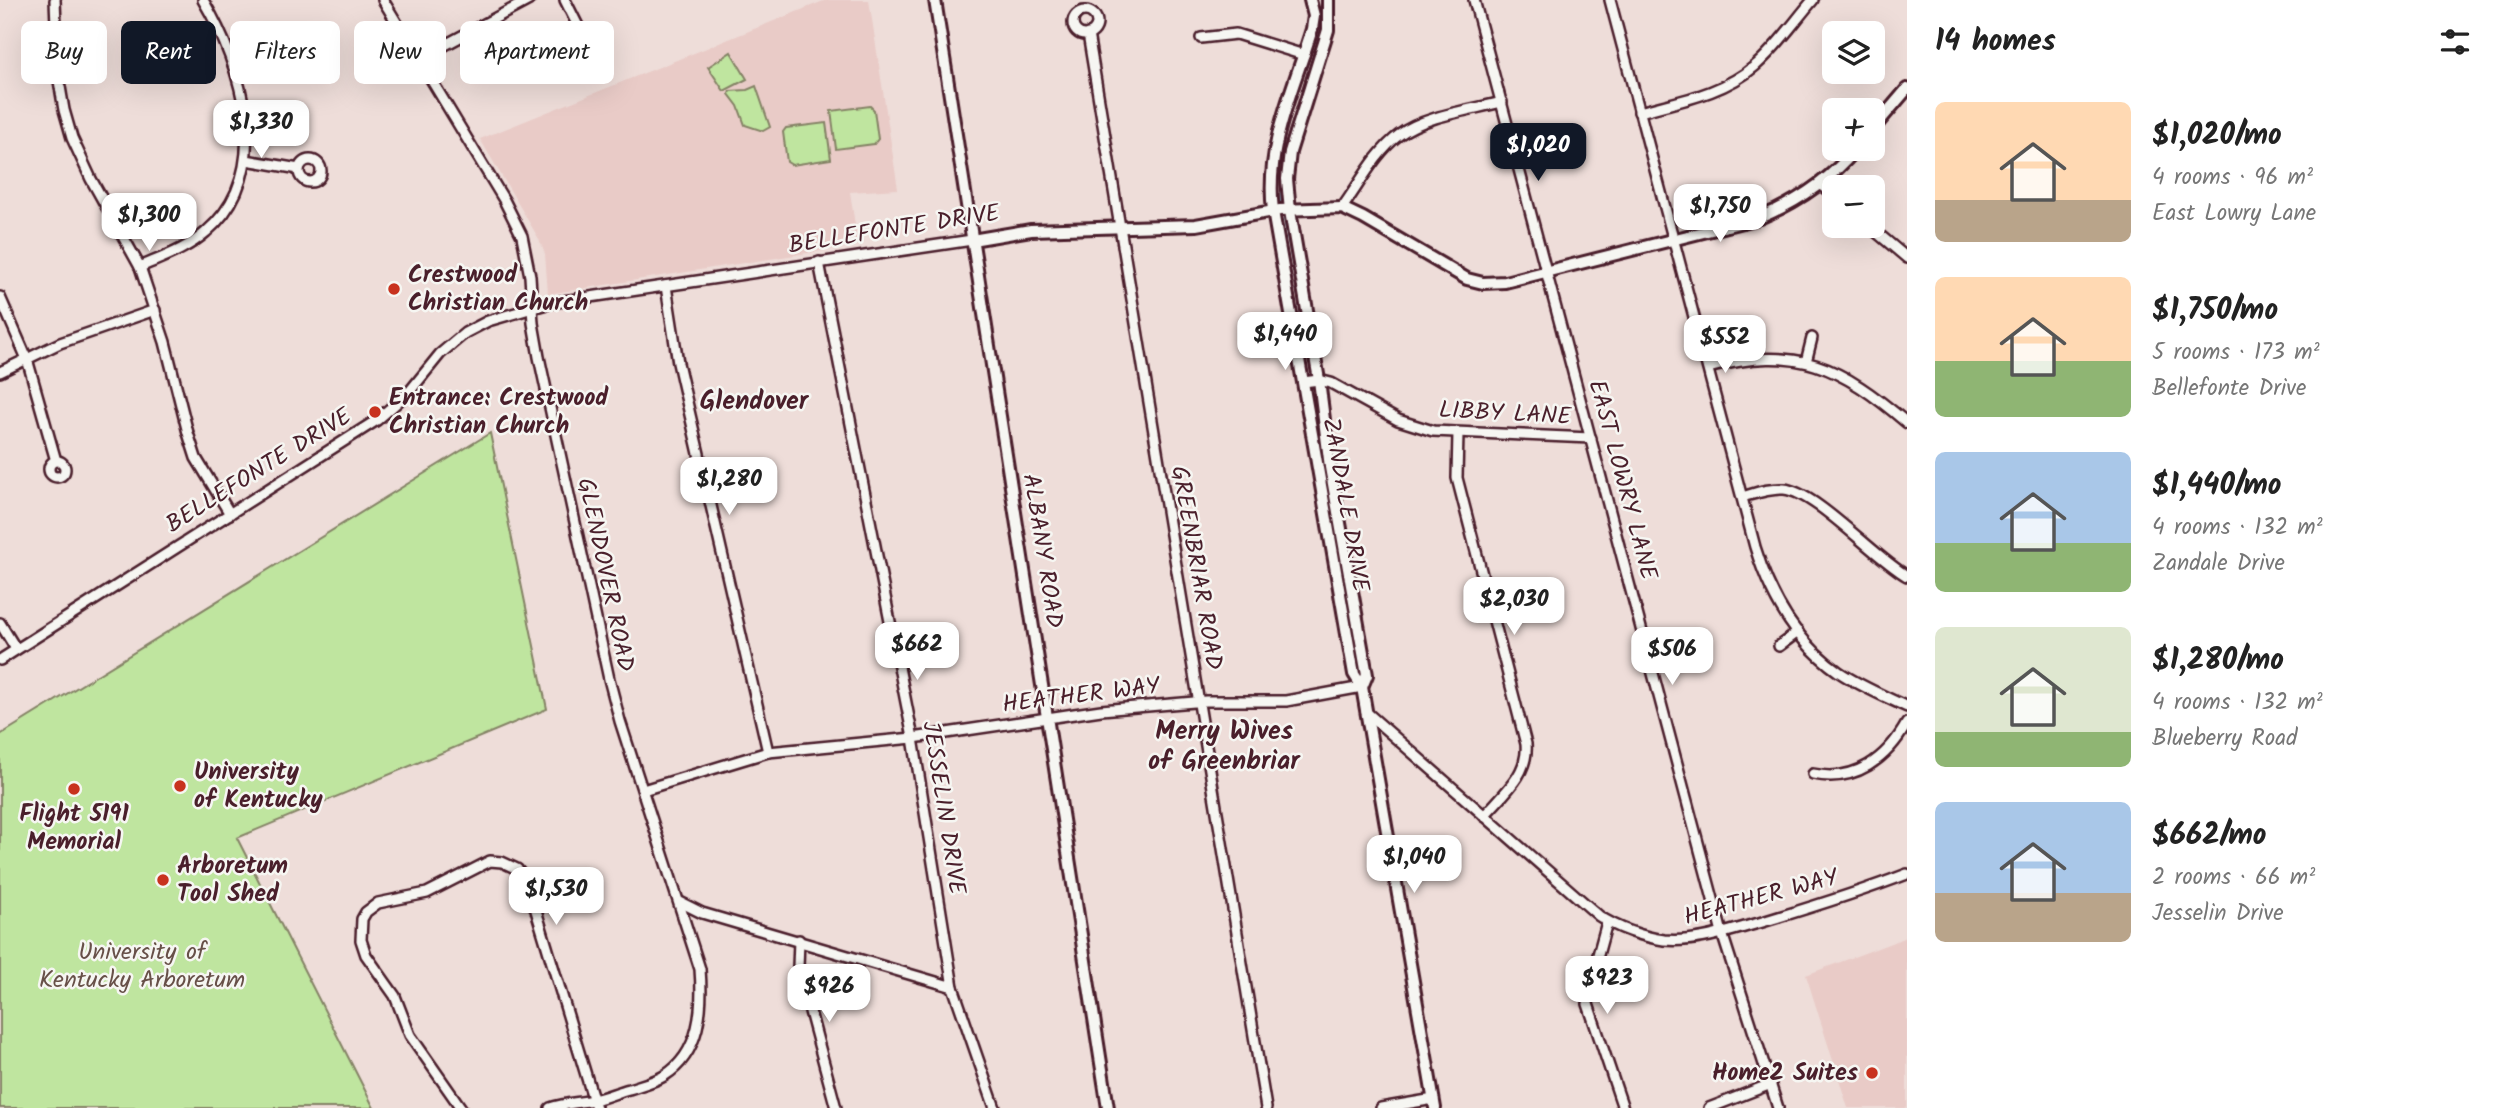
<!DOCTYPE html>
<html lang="en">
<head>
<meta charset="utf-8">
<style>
  :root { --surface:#fff; --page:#f2f2f2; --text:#222; --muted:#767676; --accent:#111827 }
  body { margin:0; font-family:Kalam,sans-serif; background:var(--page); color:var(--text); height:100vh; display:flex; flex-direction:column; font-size:26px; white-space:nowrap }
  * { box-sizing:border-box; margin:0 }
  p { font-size:23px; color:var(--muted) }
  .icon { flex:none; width:38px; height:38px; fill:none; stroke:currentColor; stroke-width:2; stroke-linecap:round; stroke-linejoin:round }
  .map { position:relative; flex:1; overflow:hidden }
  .sheet { display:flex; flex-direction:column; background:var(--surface); width:595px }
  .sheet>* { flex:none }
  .top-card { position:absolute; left:21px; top:21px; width:665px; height:63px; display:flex; gap:14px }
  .controls { position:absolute; left:1822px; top:21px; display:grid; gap:14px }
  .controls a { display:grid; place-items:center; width:63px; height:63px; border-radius:10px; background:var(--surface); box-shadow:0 7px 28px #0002; font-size:35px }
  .price { position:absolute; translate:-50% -60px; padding:0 16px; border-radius:14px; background:#fff; color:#222; font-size:23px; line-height:46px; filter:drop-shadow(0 2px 4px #0008) }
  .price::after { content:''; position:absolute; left:50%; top:42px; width:21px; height:16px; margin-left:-10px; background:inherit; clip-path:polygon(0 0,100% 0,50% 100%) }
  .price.active { background:var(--accent); color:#fff }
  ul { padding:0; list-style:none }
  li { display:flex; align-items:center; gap:21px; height:175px; padding:0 28px }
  li span { display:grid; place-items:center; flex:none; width:196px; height:140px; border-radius:10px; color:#555 }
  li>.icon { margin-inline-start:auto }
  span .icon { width:84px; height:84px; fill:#fffc; stroke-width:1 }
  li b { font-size:30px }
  h2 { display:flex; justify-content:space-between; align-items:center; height:84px; padding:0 28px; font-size:30px }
  .chip { padding:0 24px; border-radius:10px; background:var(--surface); box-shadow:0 7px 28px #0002; font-size:24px; line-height:63px }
  .chip.active { background:var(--accent); color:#fff }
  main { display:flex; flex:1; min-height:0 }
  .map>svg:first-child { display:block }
</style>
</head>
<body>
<main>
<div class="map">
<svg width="1907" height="1108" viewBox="0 0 1907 1108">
  <rect width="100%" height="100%" fill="#eeddd9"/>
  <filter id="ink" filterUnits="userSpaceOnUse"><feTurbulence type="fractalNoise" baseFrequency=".0143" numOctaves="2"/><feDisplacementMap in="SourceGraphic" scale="14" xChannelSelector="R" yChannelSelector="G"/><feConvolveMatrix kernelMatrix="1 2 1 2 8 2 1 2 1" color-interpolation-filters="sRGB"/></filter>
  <g filter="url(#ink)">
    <g fill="#e9cbc7">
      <polygon points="826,0 869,0 898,189 850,192 858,245 548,294 545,254 539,239 480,139"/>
      <polygon points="1907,937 1907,1108 1848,1108 1806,975"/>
    </g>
    <g fill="#bfe59f" stroke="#848265" stroke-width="2">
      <polygon points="731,52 747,79 724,91 708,67"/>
      <polygon points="756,86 770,127 763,131 745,125 738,106 729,94 730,91 747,90"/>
      <polygon points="870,106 874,110 878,139 874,144 836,149 831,111"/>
      <polygon points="826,123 831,159 792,165 787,162 783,132 786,128"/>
      <polygon points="490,433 547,709 237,838 374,1108 0,1108 0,735"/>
    </g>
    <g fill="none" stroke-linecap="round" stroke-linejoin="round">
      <g stroke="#7691a4" stroke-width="2.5">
        <polyline points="1322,0 1323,10"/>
        <polyline points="1320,37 1323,23"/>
        <polyline points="1281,202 1282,158 1313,60"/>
        <polyline points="1284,218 1312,374"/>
        <polyline points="1314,387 1319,422"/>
        <polyline points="1343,571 1361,674"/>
      </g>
      <g stroke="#4a1f2b" stroke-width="14">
        <g id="minor">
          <polyline points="55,0 58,75 64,110 72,138 91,179 140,267 165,342 188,433 196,458 230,514"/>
          <path d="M383,0L504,200L522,236L530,276L533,323L539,357L609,679L620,721L700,969C703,1007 701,1053 664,1076C654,1082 641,1085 629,1089C617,1092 605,1098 593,1100C578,1103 564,1103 550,1108"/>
          <polyline points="565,0 602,74"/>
          <polyline points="1474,0 1722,933 1778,1108"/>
          <path d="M1610,0L1755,547C1770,596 1796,642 1839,672C1860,686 1884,696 1907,707"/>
          <circle cx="1085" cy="23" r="12"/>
          <polyline points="1088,34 1266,1108"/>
          <polyline points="1201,38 1236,34 1304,55"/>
          <polyline points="419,59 529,0"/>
          <path d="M1639,112C1679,101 1723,94 1755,66C1777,47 1794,22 1813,0"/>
          <polyline points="246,160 299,169"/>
          <circle cx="310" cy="171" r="11"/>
          <polyline points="1821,185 1834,196"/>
          <path d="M1342,208C1359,185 1375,153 1399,135C1424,116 1471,110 1502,102"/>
          <polyline points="1869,226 1907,258"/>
          <polyline points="819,262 913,738 953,987 995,1108"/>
          <path d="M140,267C163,257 187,249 206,232C276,173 242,66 203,0"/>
          <polyline points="666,286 678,363 768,752"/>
          <polyline points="0,297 27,359 56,461"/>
          <polyline points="1806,362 1812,338"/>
          <path d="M1708,368C1797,344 1840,366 1907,423"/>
          <polyline points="0,372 60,343 155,310"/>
          <polyline points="1303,382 1319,380 1331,383 1398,420 1433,431 1591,438"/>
          <path d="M1458,433L1457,478L1526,744C1529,774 1503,794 1484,816"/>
          <circle cx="57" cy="469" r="8"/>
          <path d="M1742,497C1756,493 1770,488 1784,489C1816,492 1874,557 1907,576"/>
          <polyline points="0,623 16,649"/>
          <polyline points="1779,646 1798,632"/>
          <polyline points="0,660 377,420 410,391 440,354 465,333 488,321 550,303 972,240"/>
          <path d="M1366,712L1599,916C1617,928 1643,937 1664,940C1696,943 1729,931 1759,923C1809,908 1858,893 1907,874"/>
          <path d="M1813,774C1855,783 1887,759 1907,723"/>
          <polyline points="643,790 768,752 913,738 1101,710 1206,701 1286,701 1362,687"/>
          <polyline points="680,902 702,913 953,987"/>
          <polyline points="1607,922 1590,984 1588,1004 1623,1108"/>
          <polyline points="799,940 798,967 836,1108"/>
          <polyline points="461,1108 410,1035 395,996 366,955 361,940 362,919 366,912 378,903 427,893 490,861 502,862 517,869 528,884 596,1108"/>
          <polyline points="1381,1108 1434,1099"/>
          <polyline points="1709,1108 1771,1084"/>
        </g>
      </g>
      <g stroke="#4a1f2b" stroke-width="16">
        <g id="tertiary">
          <polyline points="935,0 1108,1108"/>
          <path d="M1310,0L1314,16L1312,29C1293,91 1265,146 1273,211L1354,674L1362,687L1435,1108"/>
          <polyline points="1328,0 1328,30 1290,152 1287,179 1290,211 1319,380 1330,467 1367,675 1362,687"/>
          <polyline points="1872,130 1907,89"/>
          <path d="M972,240L1031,230L1196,225L1280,210L1342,208L1363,218L1467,279L1483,283L1505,282L1759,218C1798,202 1829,181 1856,149"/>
        </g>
      </g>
      <use href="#minor" stroke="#f6f6f2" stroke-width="9"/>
      <use href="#tertiary" stroke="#f6f6f2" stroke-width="10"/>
    </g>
  </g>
  <g fill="#c8321e" stroke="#f6f6f2" stroke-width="2.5">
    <circle cx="394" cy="289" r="7"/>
    <circle cx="375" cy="412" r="7"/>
    <circle cx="180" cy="786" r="7"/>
    <circle cx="74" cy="789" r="7"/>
    <circle cx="163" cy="880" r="7"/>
    <circle cx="1872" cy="1073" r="7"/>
  </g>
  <g text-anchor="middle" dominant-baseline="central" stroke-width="5" stroke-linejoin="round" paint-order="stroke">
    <g font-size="24" fill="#4a1f2b" stroke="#f6f6f2">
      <text transform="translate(894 230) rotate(-9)">BELLEFONTE DRIVE</text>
      <text transform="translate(1505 414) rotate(3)">LIBBY LANE</text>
      <text transform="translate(259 471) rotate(-32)">BELLEFONTE DRIVE</text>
      <text transform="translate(1622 480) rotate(75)">EAST LOWRY LANE</text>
      <text transform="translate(1345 505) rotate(80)">ZANDALE DRIVE</text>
      <text transform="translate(1042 551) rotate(81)">ALBANY ROAD</text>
      <text transform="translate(1196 568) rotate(80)">GREENBRIAR ROAD</text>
      <text transform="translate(605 575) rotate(78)">GLENDOVER ROAD</text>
      <text transform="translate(1081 696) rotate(-7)">HEATHER WAY</text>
      <text transform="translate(943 808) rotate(81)">JESSELIN DRIVE</text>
      <text transform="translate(1761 898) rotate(-15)">HEATHER WAY</text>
    </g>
    <g font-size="24" font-weight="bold" fill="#4a1f2b" stroke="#f6f6f2" text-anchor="start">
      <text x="408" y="275">Crestwood<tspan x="408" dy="28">Christian Church</tspan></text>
      <text x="389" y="398">Entrance: Crestwood<tspan x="389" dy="28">Christian Church</tspan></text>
      <text x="194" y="772">University<tspan x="194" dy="28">of Kentucky</tspan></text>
      <text x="74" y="814" text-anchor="middle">Flight 5191<tspan x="74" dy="28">Memorial</tspan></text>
      <text x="177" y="866">Arboretum<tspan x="177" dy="28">Tool Shed</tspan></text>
      <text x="1858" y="1073" text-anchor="end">Home2 Suites</text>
    </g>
    <g font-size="24" fill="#675048" stroke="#f6f6f2">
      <text x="142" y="952">University of<tspan x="142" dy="28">Kentucky Arboretum</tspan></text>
    </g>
    <g font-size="26" font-weight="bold" fill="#4a1f2b" stroke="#f6f6f2">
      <text x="754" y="402">Glendover</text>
      <text x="1224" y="732">Merry Wives<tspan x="1224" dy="30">of Greenbriar</tspan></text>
    </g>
  </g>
</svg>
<div class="controls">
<a><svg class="icon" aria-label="layers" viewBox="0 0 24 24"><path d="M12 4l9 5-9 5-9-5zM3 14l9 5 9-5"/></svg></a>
<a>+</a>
<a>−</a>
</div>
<b class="price" style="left:261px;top:160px">$1,330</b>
<b class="price active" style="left:1538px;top:183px">$1,020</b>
<b class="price" style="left:1720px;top:244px">$1,750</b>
<b class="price" style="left:149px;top:253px">$1,300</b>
<b class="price" style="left:1285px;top:372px">$1,440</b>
<b class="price" style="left:1725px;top:375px">$552</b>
<b class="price" style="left:729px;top:517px">$1,280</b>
<b class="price" style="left:1514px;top:637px">$2,030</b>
<b class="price" style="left:917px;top:682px">$662</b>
<b class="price" style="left:1672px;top:687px">$506</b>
<b class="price" style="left:1414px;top:895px">$1,040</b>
<b class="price" style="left:556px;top:927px">$1,530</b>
<b class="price" style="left:1607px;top:1016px">$923</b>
<b class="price" style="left:829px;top:1024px">$926</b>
<div class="top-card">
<a class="chip">Buy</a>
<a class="chip active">Rent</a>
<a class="chip">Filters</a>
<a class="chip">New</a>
<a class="chip">Apartment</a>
</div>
</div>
<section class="sheet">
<h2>14 homes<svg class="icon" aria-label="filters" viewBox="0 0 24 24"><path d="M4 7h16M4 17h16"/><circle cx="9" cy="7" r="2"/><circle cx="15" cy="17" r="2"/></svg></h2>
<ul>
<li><span style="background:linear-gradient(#ffd9b3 70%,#b9a48a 0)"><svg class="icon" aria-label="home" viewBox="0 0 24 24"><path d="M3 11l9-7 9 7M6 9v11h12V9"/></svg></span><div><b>$1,020/mo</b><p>4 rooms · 96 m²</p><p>East Lowry Lane</p></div></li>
<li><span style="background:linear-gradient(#ffd9b3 60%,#8fb573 0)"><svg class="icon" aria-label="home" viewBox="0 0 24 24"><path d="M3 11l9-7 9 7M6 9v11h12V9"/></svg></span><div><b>$1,750/mo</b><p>5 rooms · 173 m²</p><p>Bellefonte Drive</p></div></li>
<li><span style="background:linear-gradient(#a9c7e8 65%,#8fb573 0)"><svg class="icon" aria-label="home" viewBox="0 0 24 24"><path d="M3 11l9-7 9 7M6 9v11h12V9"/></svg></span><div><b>$1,440/mo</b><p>4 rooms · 132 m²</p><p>Zandale Drive</p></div></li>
<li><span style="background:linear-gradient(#dfe7d0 75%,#8fb573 0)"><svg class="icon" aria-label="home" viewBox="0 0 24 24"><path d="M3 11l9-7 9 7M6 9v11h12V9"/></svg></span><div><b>$1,280/mo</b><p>4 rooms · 132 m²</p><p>Blueberry Road</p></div></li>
<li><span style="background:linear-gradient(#a9c7e8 65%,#b9a48a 0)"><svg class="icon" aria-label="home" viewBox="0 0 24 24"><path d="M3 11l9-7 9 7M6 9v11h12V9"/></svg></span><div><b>$662/mo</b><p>2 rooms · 66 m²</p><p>Jesselin Drive</p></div></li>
</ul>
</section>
</main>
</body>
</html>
